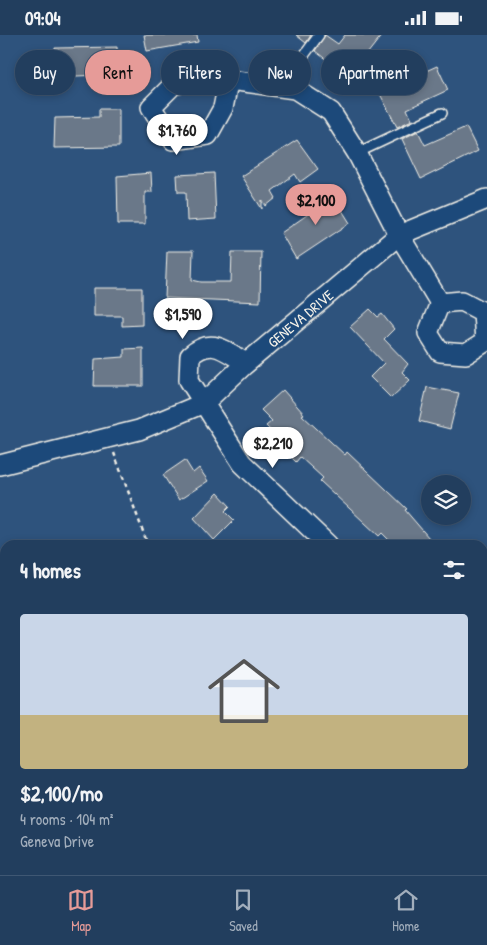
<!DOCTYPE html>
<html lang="en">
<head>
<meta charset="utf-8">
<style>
  :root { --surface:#223e5e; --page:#2a4564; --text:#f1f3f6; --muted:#a2aebc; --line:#3f5773; --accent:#e69b98 }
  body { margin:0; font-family:"Patrick Hand",sans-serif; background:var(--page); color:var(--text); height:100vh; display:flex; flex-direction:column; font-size:19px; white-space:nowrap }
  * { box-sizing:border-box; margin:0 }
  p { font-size:16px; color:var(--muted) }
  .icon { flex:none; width:28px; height:28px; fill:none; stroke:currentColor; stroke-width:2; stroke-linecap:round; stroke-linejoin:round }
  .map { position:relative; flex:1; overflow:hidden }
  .details { position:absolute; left:0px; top:505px; width:488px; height:335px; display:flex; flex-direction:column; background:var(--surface); border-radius:15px 15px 0 0; box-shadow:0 2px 8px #0003,0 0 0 1px var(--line) }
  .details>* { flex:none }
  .banner { position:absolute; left:15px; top:15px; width:458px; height:45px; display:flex; gap:10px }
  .fabs { position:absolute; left:421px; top:440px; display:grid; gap:10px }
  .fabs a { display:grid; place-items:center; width:50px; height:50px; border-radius:50%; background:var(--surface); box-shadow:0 2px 8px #0003,0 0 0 1px var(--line); font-size:25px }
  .price { position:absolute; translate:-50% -42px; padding:0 11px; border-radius:18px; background:#fff; color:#222; font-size:16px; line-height:32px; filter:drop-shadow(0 1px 2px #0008) }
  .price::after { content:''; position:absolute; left:50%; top:30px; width:15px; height:11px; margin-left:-8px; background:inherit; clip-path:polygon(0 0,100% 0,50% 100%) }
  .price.active { background:var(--accent); color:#111 }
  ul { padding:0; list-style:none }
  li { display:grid; align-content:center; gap:10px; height:265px; padding:0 20px }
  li+li { border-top:1px solid var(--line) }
  li span { display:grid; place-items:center; height:155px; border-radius:5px; color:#555 }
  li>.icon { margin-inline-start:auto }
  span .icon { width:90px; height:90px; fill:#fffc; stroke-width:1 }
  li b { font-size:21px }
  h2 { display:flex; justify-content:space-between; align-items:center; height:60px; padding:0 20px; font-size:21px }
  .chip { padding:0 18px; border-radius:22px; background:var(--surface); box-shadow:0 2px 8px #0003,0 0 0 1px var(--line); font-size:18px; line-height:45px }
  .chip.active { background:var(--accent); color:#111 }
  .status { display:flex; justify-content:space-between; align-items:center; height:35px; padding:0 25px; background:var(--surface); direction:ltr }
  .status svg { height:14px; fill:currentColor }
  .dock { display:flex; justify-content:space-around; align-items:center; height:70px; border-top:1px solid var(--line); background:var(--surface); font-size:14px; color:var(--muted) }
  .dock a { display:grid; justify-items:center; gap:2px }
  .dock .active { color:var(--accent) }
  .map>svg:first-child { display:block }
</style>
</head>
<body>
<div class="status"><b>09:04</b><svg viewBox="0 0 49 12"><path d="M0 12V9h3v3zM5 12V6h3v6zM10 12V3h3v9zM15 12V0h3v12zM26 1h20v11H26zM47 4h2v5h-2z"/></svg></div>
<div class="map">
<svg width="487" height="840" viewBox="0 0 487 840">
  <rect width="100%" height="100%" fill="#2e537d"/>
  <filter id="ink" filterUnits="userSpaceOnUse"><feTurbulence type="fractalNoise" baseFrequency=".02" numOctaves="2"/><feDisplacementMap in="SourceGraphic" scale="10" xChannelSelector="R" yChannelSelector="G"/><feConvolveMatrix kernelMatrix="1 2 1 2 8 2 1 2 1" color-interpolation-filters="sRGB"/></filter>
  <g filter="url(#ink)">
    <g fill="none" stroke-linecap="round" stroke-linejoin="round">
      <g stroke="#8ea9c0" stroke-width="4.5">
        <polyline points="0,541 5,554"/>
        <polyline points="106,835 108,840"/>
      </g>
    </g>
    <g fill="#6a7889" stroke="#f4f1e8">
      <polygon points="144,0 197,0 198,7 147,16"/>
      <polygon points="296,0 311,0 306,8"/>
      <polygon points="325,0 338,9 345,0 382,0 349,42 315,16"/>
      <polygon points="117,12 118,51 99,52 99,40 55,42 55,13"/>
      <polygon points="437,31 448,55 407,74 412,85 397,92 379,57"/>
      <polygon points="99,74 119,74 119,112 54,113 55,83 99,82"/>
      <polygon points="466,92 478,116 421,144 402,104 418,96 425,110"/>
      <polygon points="297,105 318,134 300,147 295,139 272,156 276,163 266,171 262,165 262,174 241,141"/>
      <polygon points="151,138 152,157 145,157 145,189 118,189 117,141"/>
      <polygon points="214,138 216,184 187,186 186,157 178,157 177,140"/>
      <polygon points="330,156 350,188 296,224 281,198 317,173 313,166"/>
      <polygon points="167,216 193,216 192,245 201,247 231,247 232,217 261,217 260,267 165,263"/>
      <polygon points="94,253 142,253 142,290 122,291 122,281 94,281"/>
      <polygon points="370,274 378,282 382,279 394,294 384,304 408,329 402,337 410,345 391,363 370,342 384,328 350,292"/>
      <polygon points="143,313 143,351 94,351 95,324 124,322 124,314"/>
      <polygon points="427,352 459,358 450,394 419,386"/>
      <polygon points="283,355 304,379 302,380 345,420 347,417 407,474 405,475 435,510 394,510 382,498 379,501 320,446 323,443 300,422 296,427 284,415 287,412 266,391 272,386 261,375"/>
      <polygon points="185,425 193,438 199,433 208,446 179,465 163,440"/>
      <polygon points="218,458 230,471 225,476 234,485 214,505 194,483"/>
    </g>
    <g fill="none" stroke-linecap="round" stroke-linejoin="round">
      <g stroke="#f4f1e8" stroke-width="12">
        <g id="service">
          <polyline points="285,53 305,19 319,0"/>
          <polyline points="357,118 442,78"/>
        </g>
      </g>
      <g stroke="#f4f1e8" stroke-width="22">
        <g id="minor">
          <polyline points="229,44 223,73 208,100 173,105 151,72 173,50 207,42 295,54 331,77 357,118 399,200 440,268"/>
          <polygon points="462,266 483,277 485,307 466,319 440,317 428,298 440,268"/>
          <path d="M246,328C225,316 212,301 190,321L189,345L242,428L328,510"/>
          <path id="s1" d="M0,430L139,395L204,368L243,331L399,200L487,164"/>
          <polyline points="482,680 487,683"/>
          <polyline points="382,835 391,839 409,835"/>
        </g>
      </g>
      <g stroke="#f4f1e8" stroke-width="2.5" stroke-dasharray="4 4" stroke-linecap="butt">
        <polyline points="114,418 148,510"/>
        <polyline points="253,835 255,840"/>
      </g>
      <use href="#service" stroke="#1f4a7a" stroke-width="9"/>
      <use href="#minor" stroke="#1f4a7a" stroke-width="19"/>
    </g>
  </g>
  <g text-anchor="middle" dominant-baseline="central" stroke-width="4" stroke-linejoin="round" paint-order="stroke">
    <g font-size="15" fill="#f4f1e8" stroke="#1f4a7a">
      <text stroke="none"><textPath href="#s1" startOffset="342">GENEVA DRIVE</textPath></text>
    </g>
  </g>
</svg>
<div class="fabs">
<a><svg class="icon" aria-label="layers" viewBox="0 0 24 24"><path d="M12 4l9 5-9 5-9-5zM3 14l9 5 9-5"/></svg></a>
</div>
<b class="price" style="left:177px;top:121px">$1,760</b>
<b class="price active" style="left:316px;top:191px">$2,100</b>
<b class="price" style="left:183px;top:305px">$1,590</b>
<b class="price" style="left:273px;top:434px">$2,210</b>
<div class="banner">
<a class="chip">Buy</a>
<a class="chip active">Rent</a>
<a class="chip">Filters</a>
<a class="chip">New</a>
<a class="chip">Apartment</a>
</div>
<section class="details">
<h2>4 homes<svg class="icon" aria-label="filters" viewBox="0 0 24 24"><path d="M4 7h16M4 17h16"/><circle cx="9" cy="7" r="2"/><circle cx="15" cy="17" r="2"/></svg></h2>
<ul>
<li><span style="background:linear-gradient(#c9d6e8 65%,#c2b280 0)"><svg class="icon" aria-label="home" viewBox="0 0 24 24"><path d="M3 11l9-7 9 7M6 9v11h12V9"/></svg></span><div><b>$2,100/mo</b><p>4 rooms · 104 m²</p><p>Geneva Drive</p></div></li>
</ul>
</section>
</div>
<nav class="dock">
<a class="active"><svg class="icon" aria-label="map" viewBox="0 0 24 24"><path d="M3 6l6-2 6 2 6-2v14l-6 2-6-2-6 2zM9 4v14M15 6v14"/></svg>Map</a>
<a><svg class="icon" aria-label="saved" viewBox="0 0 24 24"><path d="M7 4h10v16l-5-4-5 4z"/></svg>Saved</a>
<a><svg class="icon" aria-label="home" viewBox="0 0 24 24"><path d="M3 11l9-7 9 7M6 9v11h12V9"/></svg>Home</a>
</nav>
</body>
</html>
